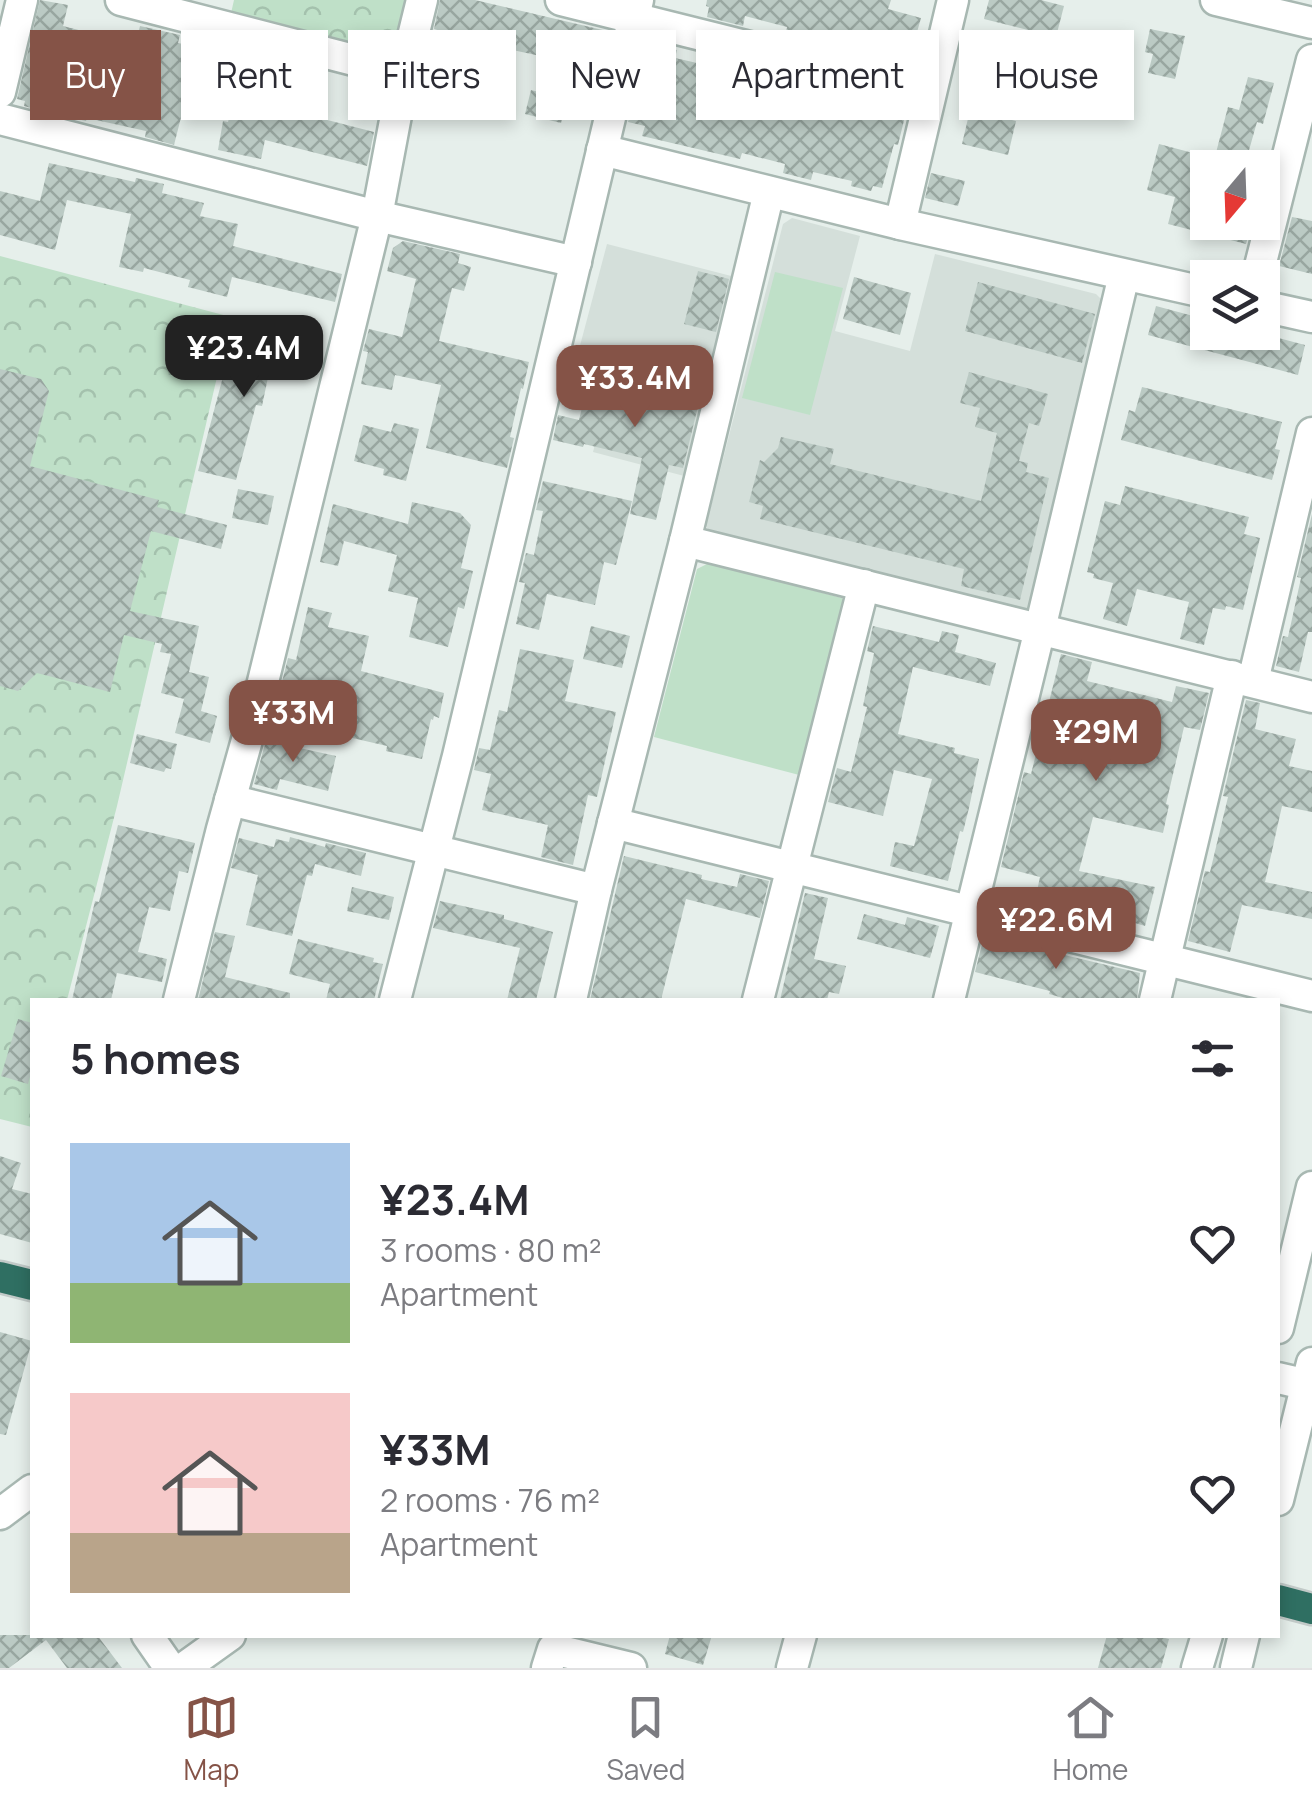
<!DOCTYPE html>
<html lang="en">
<head>
<meta charset="utf-8">
<style>
  :root { --surface:#fff; --page:#f2f2f3; --text:#2b2b33; --muted:#7c7c81; --line:#e1e1e2; --accent:#855347 }
  body { margin:0; font-family:Manrope,sans-serif; background:var(--page); color:var(--text); height:100vh; display:flex; flex-direction:column; font-size:38px; white-space:nowrap }
  * { box-sizing:border-box; margin:0 }
  p { font-size:32px; color:var(--muted) }
  .icon { flex:none; width:55px; height:55px; fill:none; stroke:currentColor; stroke-width:2; stroke-linecap:round; stroke-linejoin:round }
  .map { position:relative; flex:1; overflow:hidden }
  .details { position:absolute; left:30px; top:998px; width:1250px; height:640px; display:flex; flex-direction:column; background:var(--surface); border-radius:0px; box-shadow:0 5px 15px #0003 }
  .details>* { flex:none }
  .hud { position:absolute; left:30px; top:30px; width:1252px; height:90px; display:flex; gap:20px }
  .needle { width:65px; rotate:199deg }
  .controls { position:absolute; left:1190px; top:150px; display:grid; gap:20px }
  .controls a { display:grid; place-items:center; width:90px; height:90px; border-radius:0px; background:var(--surface); box-shadow:0 5px 15px #0003; font-size:50px }
  .price { position:absolute; translate:-50% -85px; padding:0 22px; border-radius:20px; background:var(--accent); color:#fff; font-size:32px; line-height:65px; filter:drop-shadow(0 2px 5px #0008) }
  .price::after { content:''; position:absolute; left:50%; top:60px; width:30px; height:22px; margin-left:-15px; background:inherit; clip-path:polygon(0 0,100% 0,50% 100%) }
  .price.active { background:#222; color:#fff }
  ul { padding:0; list-style:none }
  li { display:flex; align-items:center; gap:30px; height:250px; padding:0 40px }
  li span { display:grid; place-items:center; flex:none; width:280px; height:200px; border-radius:0px; color:#555 }
  li>.icon { margin-inline-start:auto }
  span .icon { width:120px; height:120px; fill:#fffc; stroke-width:1 }
  li b { font-size:42px }
  h2 { display:flex; justify-content:space-between; align-items:center; height:120px; padding:0 40px; font-size:42px }
  .tag { padding:0 35px; border-radius:0px; background:var(--surface); box-shadow:0 5px 15px #0003; font-size:35px; line-height:90px }
  .tag.active { background:var(--accent); color:#fff }
  .tabs { display:flex; justify-content:space-around; align-items:center; height:140px; border-top:2px solid var(--line); background:var(--surface); font-size:28px; color:var(--muted) }
  .tabs a { display:grid; justify-items:center; gap:5px }
  .tabs .active { color:var(--accent) }
  .map>svg:first-child { display:block }
</style>
</head>
<body>
<div class="map">
<svg width="1312" height="1668" viewBox="0 0 1312 1668">
  <defs>
    <pattern id="park-crowns" width="20" height="18" patternUnits="userSpaceOnUse" patternTransform="scale(2.5)"><rect width="20" height="18" fill="#bfe0c8"/><path d="M2 6a3 3 0 1 1 6 0M12 15a3 3 0 1 1 6 0" fill="none" stroke="#a4c1ad"/></pattern>
    <pattern id="building-cross-hatch" width="8" height="8" patternUnits="userSpaceOnUse" patternTransform="scale(2.5)"><rect width="8" height="8" fill="#bbcac4"/><path d="M0 0l8 8M0 8l8-8" fill="none" stroke="#98a6a0"/></pattern>
  </defs>
  <rect width="100%" height="100%" fill="#e6efeb"/>
  <g fill="#d4dfda">
    <polygon points="792,218 860,236 835,331 910,351 935,254 1096,294 1104,302 1033,602 1024,612 712,535 706,526 783,224"/>
    <polygon points="607,244 739,278 688,477 593,452 602,417 564,406"/>
  </g>
  <g fill="#bfe0c8">
    <polygon points="775,272 843,288 810,415 742,398"/>
    <polygon points="709,563 842,598 848,606 803,776 654,737 697,569"/>
  </g>
  <g fill="url(#park-crowns)">
    <polygon points="234,0 413,0 398,63 229,22"/>
    <polygon points="0,256 231,317 117,806 67,1000 32,1000 32,1127 0,1119"/>
  </g>
  <g fill="url(#building-cross-hatch)">
    <polygon points="40,0 68,5 63,26 98,35 90,64 98,67 91,95 143,106 152,68 131,62 140,26 180,35 178,43 199,47 174,145 145,137 146,131 87,118 86,121 42,111 24,106 25,101 17,99"/>
    <polygon points="440,0 475,0 607,31 600,60 570,53 568,62 504,48 489,110 428,95 444,32 434,29"/>
    <polygon points="707,0 891,0 888,9 921,18 914,43 918,44 912,68 785,36 787,27 745,16 743,26 707,17 709,7 706,6"/>
    <polygon points="989,0 1041,0 1064,6 1056,37 984,19"/>
    <polygon points="1150,29 1185,36 1175,79 1148,73 1153,54 1145,52"/>
    <polygon points="648,43 677,50 675,58 741,73 743,65 792,77 788,92 831,102 832,98 871,107 873,100 907,108 898,145 894,144 882,188 873,186 871,191 851,186 852,181 813,172 811,180 783,173 785,164 742,153 740,159 642,136 645,126 628,122"/>
    <polygon points="242,68 280,78 273,106 374,132 367,166 265,140 261,159 218,150 223,121 228,122"/>
    <polygon points="1065,73 1118,85 1110,117 1058,104"/>
    <polygon points="1248,77 1274,83 1263,124 1257,122 1244,168 1212,168 1228,107 1239,110"/>
    <polygon points="531,90 567,99 561,123 525,114"/>
    <polygon points="970,110 1016,121 1008,155 962,144"/>
    <polygon points="1159,144 1208,157 1208,222 1252,222 1246,244 1168,224 1175,197 1147,190"/>
    <polygon points="49,163 135,182 136,178 164,184 162,193 204,203 200,216 238,224 233,246 342,274 335,302 232,277 227,297 188,287 190,280 144,268 143,272 119,267 131,214 67,200 55,250 0,235 0,191 40,201"/>
    <polygon points="931,173 965,181 958,206 925,198"/>
    <polygon points="1292,217 1312,221 1312,274 1279,266"/>
    <polygon points="403,241 460,254 458,263 471,267 464,291 452,288 439,341 529,362 523,389 521,388 510,437 514,438 507,468 426,448 441,385 395,375 392,390 361,384 368,352 363,351 369,329 402,337 416,279 387,271 393,248"/>
    <polygon points="698,271 729,279 716,332 684,324"/>
    <polygon points="854,277 911,293 900,335 843,319"/>
    <polygon points="978,282 1095,314 1082,363 965,331"/>
    <polygon points="1156,306 1208,320 1208,332 1256,332 1305,345 1298,375 1148,335"/>
    <polygon points="252,326 301,339 292,374 270,368 262,406 256,405 236,480 198,471 225,369 240,373"/>
    <polygon points="0,369 41,379 49,391 30,466 159,500 157,507 227,525 221,549 151,531 130,611 199,626 189,672 209,677 201,711 217,716 210,743 175,733 184,699 161,693 171,654 160,652 162,644 124,635 110,692 37,673 18,691 0,686"/>
    <polygon points="591,371 620,378 624,375 635,375 646,384 700,398 683,468 669,465 656,520 630,514 642,458 584,444 583,447 553,440 558,415 579,420"/>
    <polygon points="969,372 1048,394 1039,426 1029,423 1019,461 1028,463 1026,472 1049,478 1020,600 961,586 964,569 760,519 763,506 749,502 760,460 764,462 778,448 781,437 834,449 830,464 981,501 997,433 975,427 980,408 960,403"/>
    <polygon points="1142,387 1282,422 1275,449 1280,450 1272,480 1121,440 1129,410 1135,412"/>
    <polygon points="394,423 419,429 406,481 383,475 384,469 354,461 363,425 391,432"/>
    <polygon points="543,481 632,501 616,565 604,562 595,605 547,594 539,630 516,624 525,583 519,582 526,553 534,555 543,511 536,510"/>
    <polygon points="1125,486 1249,517 1244,534 1260,538 1243,610 1226,606 1225,610 1213,608 1204,645 1180,639 1189,602 1137,589 1127,626 1103,619 1113,583 1093,578 1094,574 1087,572 1105,501 1120,505"/>
    <polygon points="238,489 274,496 268,525 232,518"/>
    <polygon points="412,502 460,513 471,525 461,568 473,571 464,609 458,607 448,647 409,637 418,598 388,591 397,555 344,541 338,566 320,562 333,504 408,524"/>
    <polygon points="1312,514 1312,632 1308,632 1299,672 1276,666 1283,636 1288,637 1301,578 1297,577"/>
    <polygon points="308,607 332,613 328,627 369,636 361,671 444,693 439,718 434,716 433,720 431,719 422,759 386,751 387,746 348,737 355,708 280,690 288,658 296,660"/>
    <polygon points="591,626 630,636 622,668 583,659"/>
    <polygon points="873,626 939,642 942,631 959,635 955,652 996,663 990,686 913,667 898,734 955,748 954,753 979,759 969,808 963,832 960,831 948,881 890,866 895,842 914,846 932,779 894,770 883,816 828,802 837,768 851,772 867,707 863,706 874,653 867,651"/>
    <polygon points="520,649 574,660 565,701 616,712 597,797 588,795 573,865 541,857 548,825 482,810 491,774 474,770 479,748 490,750 499,710 507,712"/>
    <polygon points="1061,654 1092,662 1087,681 1172,702 1176,686 1209,693 1200,730 1184,727 1166,804 1169,805 1163,833 1093,817 1079,871 1155,887 1145,926 1118,918 1120,908 1069,897 1066,908 1035,901 1040,877 1001,867 1024,772 1031,774"/>
    <polygon points="1246,700 1260,703 1255,729 1296,739 1289,766 1312,771 1312,812 1282,806 1265,882 1312,892 1312,919 1242,905 1230,952 1188,941 1205,871 1210,872 1228,797 1223,796"/>
    <polygon points="268,733 297,741 295,747 336,756 328,791 280,779 277,790 254,784"/>
    <polygon points="137,734 177,744 171,769 166,768 164,772 130,763"/>
    <polygon points="118,825 195,843 188,873 179,871 170,911 149,907 138,952 167,959 162,982 117,973 111,1000 72,1000 95,901 99,902"/>
    <polygon points="290,837 325,847 326,843 366,853 361,876 315,864 312,876 307,875 292,936 246,925 258,875 231,868 239,838 274,847 276,839 289,842"/>
    <polygon points="624,856 702,875 701,879 737,887 740,874 769,881 760,918 686,899 661,1000 590,1000"/>
    <polygon points="352,887 394,897 389,920 347,911"/>
    <polygon points="805,893 828,898 814,959 846,966 839,994 829,992 827,1000 780,1000"/>
    <polygon points="440,901 504,915 504,919 553,932 536,1000 507,1000 520,948 433,928"/>
    <polygon points="864,914 905,925 907,917 939,926 930,958 857,939"/>
    <polygon points="215,932 235,936 225,977 290,993 290,1000 198,1000"/>
    <polygon points="984,936 1140,973 1137,1000 1070,1000 1049,994 1050,991 975,972"/>
    <polygon points="298,939 374,958 373,962 383,964 374,1000 326,1000 330,984 289,974"/>
    <polygon points="18,1019 32,1023 32,1069 28,1084 1,1076"/>
    <polygon points="0,1156 21,1163 12,1189 32,1194 32,1243 0,1234"/>
    <polygon points="0,1332 32,1341 6,1435 0,1434"/>
    <polygon points="0,1635 97,1635 122,1668 67,1668 46,1640 9,1668 0,1668"/>
    <polygon points="670,1635 712,1635 703,1665 665,1654"/>
    <polygon points="1107,1635 1153,1635 1169,1639 1161,1668 1098,1668"/>
  </g>
  <g fill="none" stroke-linecap="round" stroke-linejoin="round">
    <g stroke="#a8b8b2" stroke-width="35">
      <g id="minor">
        <polyline points="121,0 404,73"/>
        <polyline points="561,0 930,92"/>
        <polyline points="1216,0 1312,23"/>
        <polyline points="0,92 22,0"/>
        <polyline points="0,119 377,216 576,262"/>
        <polyline points="602,150 900,224 1208,293"/>
        <polyline points="900,224 953,0"/>
        <polyline points="1257,278 1312,60"/>
        <polyline points="1262,306 1312,317"/>
        <polyline points="685,541 1312,697"/>
        <polyline points="1253,681 1312,433"/>
        <polyline points="230,800 596,890"/>
        <polyline points="613,823 1312,996"/>
        <polyline points="179,1000 222,829 261,690 377,216 404,73 422,0"/>
        <polyline points="395,1000 458,756 638,0"/>
        <polyline points="571,1000 596,890 685,541 769,192"/>
        <polyline points="758,1000 864,585"/>
        <polyline points="949,1000 1040,629 1124,275"/>
        <polyline points="1155,1000 1232,676"/>
        <polyline points="1278,1328 1312,1187"/>
        <polyline points="1278,1378 1312,1386"/>
        <polyline points="1278,1500 1312,1363"/>
        <polyline points="0,1514 32,1490"/>
        <polyline points="147,1635 170,1668"/>
        <polyline points="184,1668 230,1635"/>
        <polyline points="547,1668 553,1649 631,1668"/>
        <polyline points="792,1668 801,1635"/>
        <polyline points="1197,1668 1207,1635"/>
        <polyline points="1236,1668 1244,1635"/>
      </g>
    </g>
    <g stroke="#c2cac8" stroke-width="35">
      <g id="highway">
        <polyline points="0,1277 32,1285"/>
        <polyline points="1278,1600 1312,1609"/>
      </g>
    </g>
    <use href="#minor" stroke="#fff" stroke-width="30"/>
    <use href="#highway" stroke="#2f6f62" stroke-width="30"/>
  </g>
</svg>
<div class="controls">
<a><svg class="needle" viewBox="-14 -14 28 28"><path d="M0-13l5 13h-10z" fill="#e53935"/><path d="M0 13l5-13h-10z" fill="#7c7c81"/></svg></a>
<a><svg class="icon" aria-label="layers" viewBox="0 0 24 24"><path d="M12 4l9 5-9 5-9-5zM3 14l9 5 9-5"/></svg></a>
</div>
<b class="price active" style="left:244px;top:400px">¥23.4M</b>
<b class="price" style="left:635px;top:430px">¥33.4M</b>
<b class="price" style="left:293px;top:765px">¥33M</b>
<b class="price" style="left:1096px;top:784px">¥29M</b>
<b class="price" style="left:1056px;top:972px">¥22.6M</b>
<div class="hud">
<a class="tag active">Buy</a>
<a class="tag">Rent</a>
<a class="tag">Filters</a>
<a class="tag">New</a>
<a class="tag">Apartment</a>
<a class="tag">House</a>
</div>
<section class="details">
<h2>5 homes<svg class="icon" aria-label="filters" viewBox="0 0 24 24"><path d="M4 7h16M4 17h16"/><circle cx="9" cy="7" r="2"/><circle cx="15" cy="17" r="2"/></svg></h2>
<ul>
<li><span style="background:linear-gradient(#a9c7e8 70%,#8fb573 0)"><svg class="icon" aria-label="home" viewBox="0 0 24 24"><path d="M3 11l9-7 9 7M6 9v11h12V9"/></svg></span><div><b>¥23.4M</b><p>3 rooms · 80 m²</p><p>Apartment</p></div><svg class="icon" aria-label="heart" viewBox="0 0 24 24"><path d="M12 20l-8-8c-3-5 5-10 8-4 3-6 11-1 8 4z"/></svg></li>
<li><span style="background:linear-gradient(#f6c9c9 70%,#b9a48a 0)"><svg class="icon" aria-label="home" viewBox="0 0 24 24"><path d="M3 11l9-7 9 7M6 9v11h12V9"/></svg></span><div><b>¥33M</b><p>2 rooms · 76 m²</p><p>Apartment</p></div><svg class="icon" aria-label="heart" viewBox="0 0 24 24"><path d="M12 20l-8-8c-3-5 5-10 8-4 3-6 11-1 8 4z"/></svg></li>
</ul>
</section>
</div>
<nav class="tabs">
<a class="active"><svg class="icon" aria-label="map" viewBox="0 0 24 24"><path d="M3 6l6-2 6 2 6-2v14l-6 2-6-2-6 2zM9 4v14M15 6v14"/></svg>Map</a>
<a><svg class="icon" aria-label="saved" viewBox="0 0 24 24"><path d="M7 4h10v16l-5-4-5 4z"/></svg>Saved</a>
<a><svg class="icon" aria-label="home" viewBox="0 0 24 24"><path d="M3 11l9-7 9 7M6 9v11h12V9"/></svg>Home</a>
</nav>
</body>
</html>
